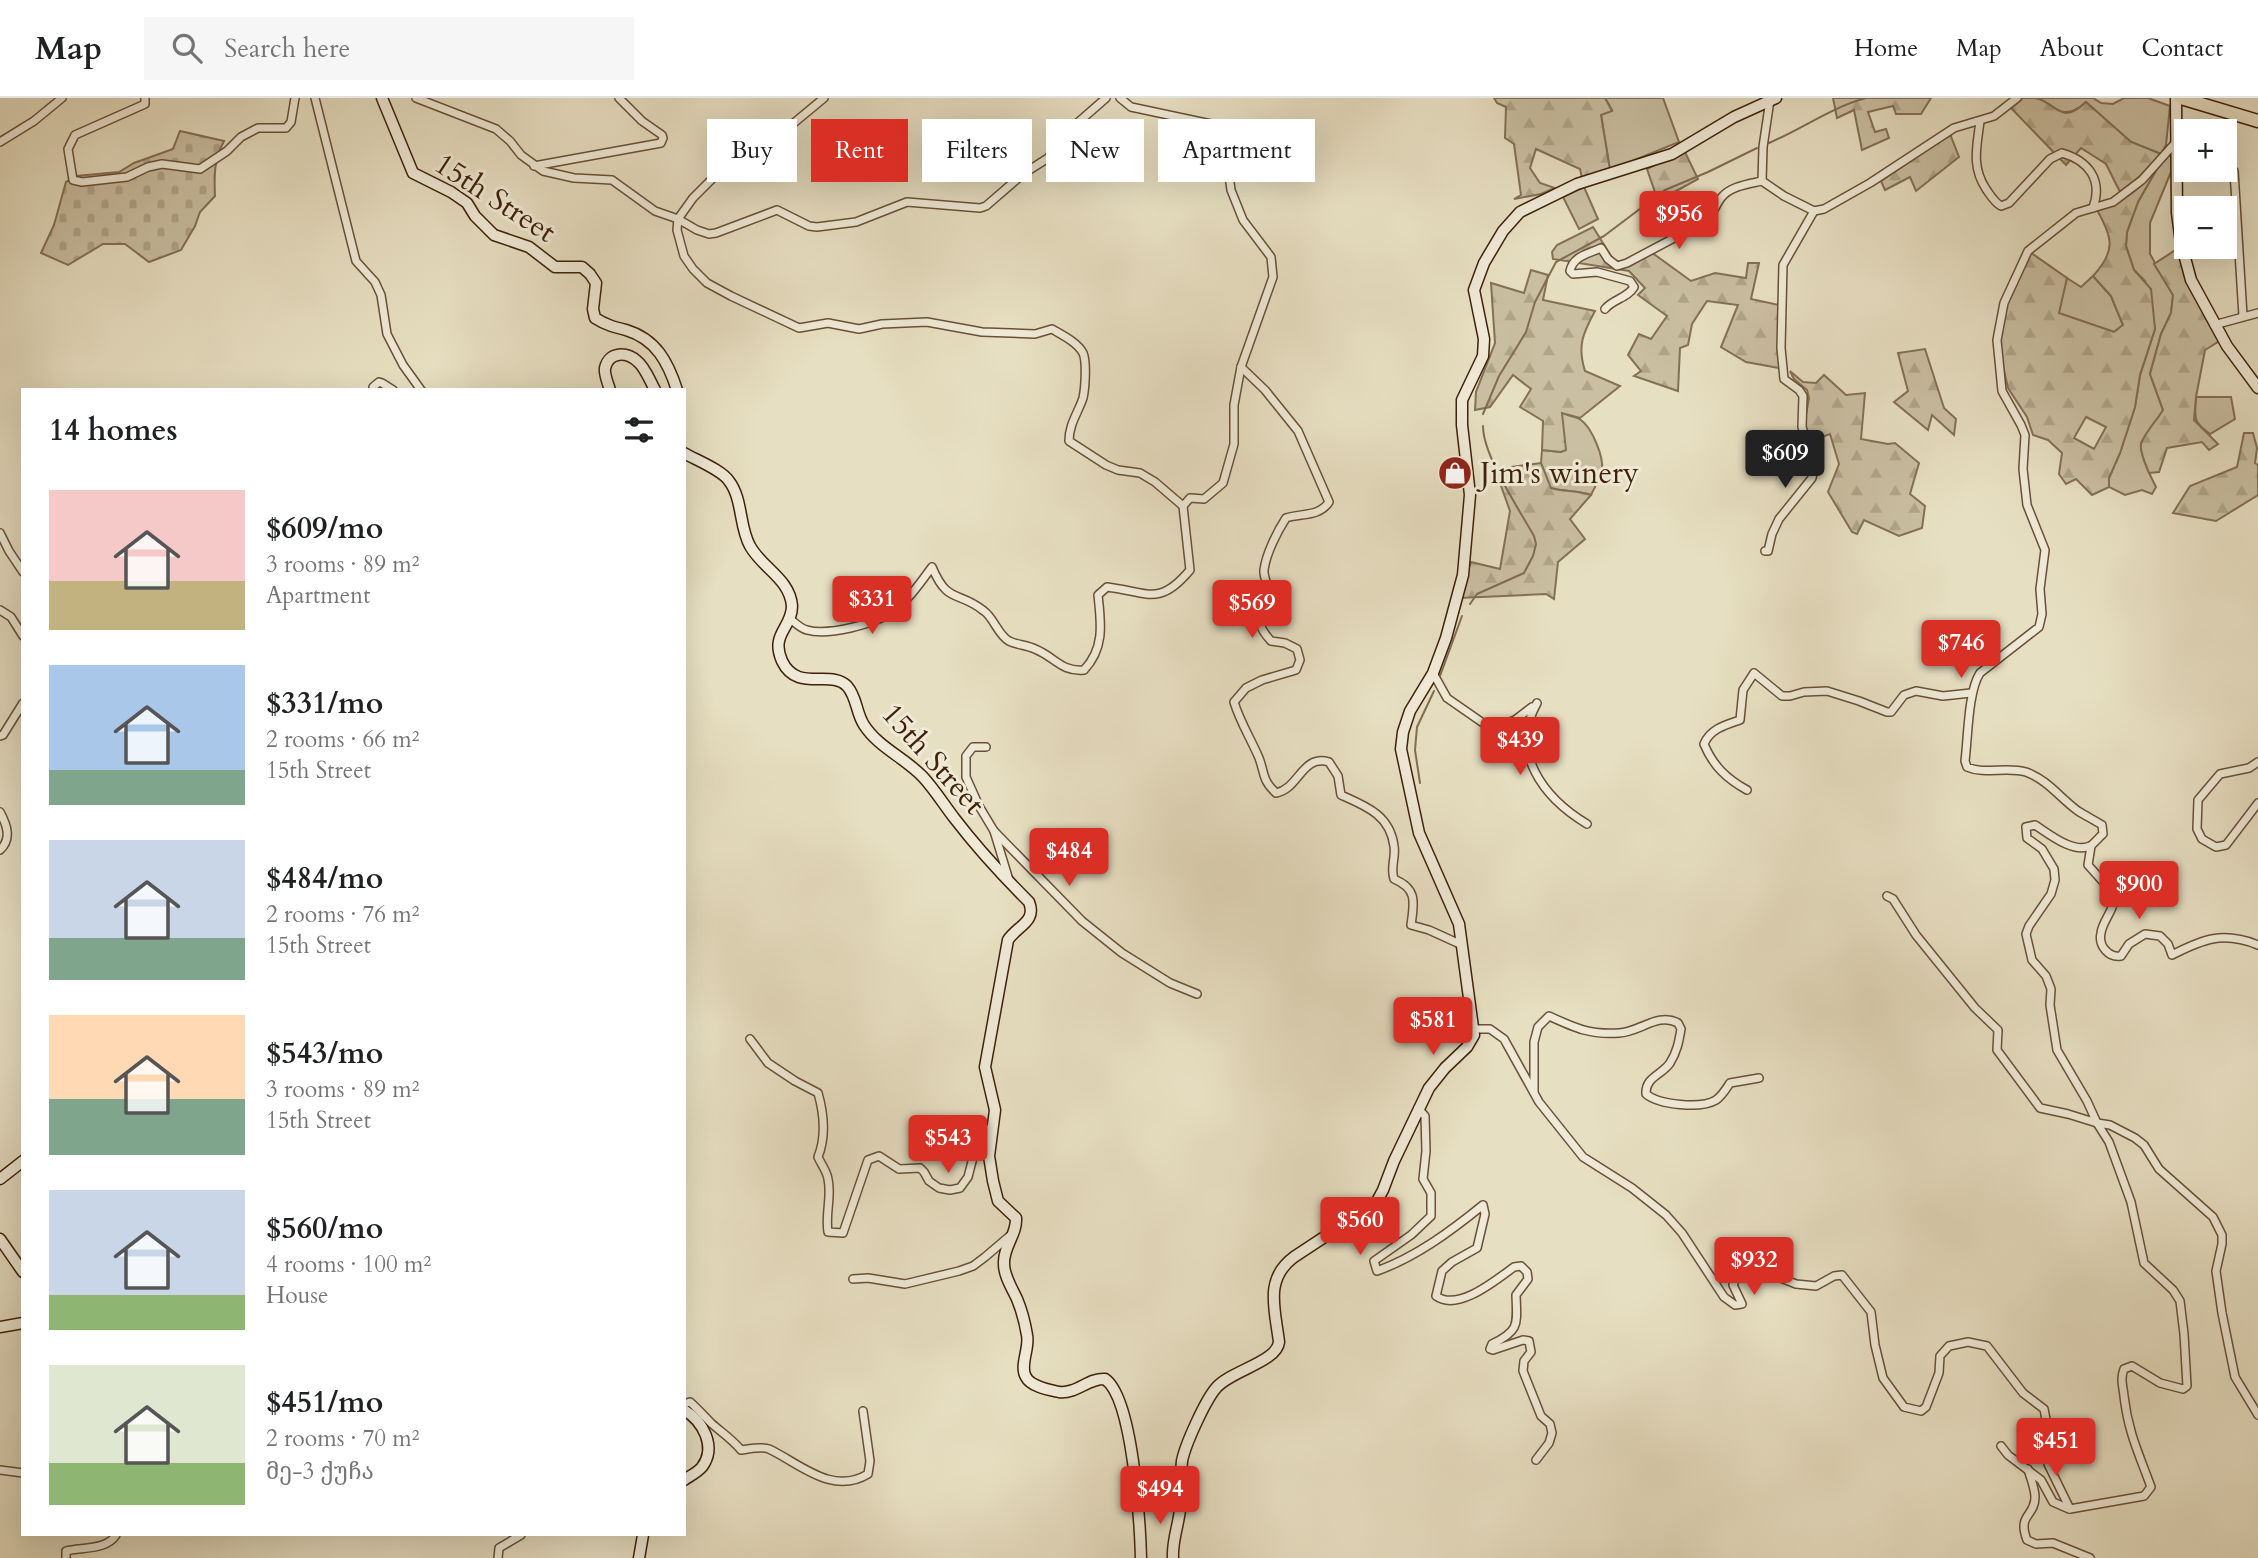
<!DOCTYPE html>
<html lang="en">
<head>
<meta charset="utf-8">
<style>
  :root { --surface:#fff; --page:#f6f6f6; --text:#202124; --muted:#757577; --line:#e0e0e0; --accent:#d93025 }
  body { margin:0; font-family:Cardo,"Noto Serif Georgian",serif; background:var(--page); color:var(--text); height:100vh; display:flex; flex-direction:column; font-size:26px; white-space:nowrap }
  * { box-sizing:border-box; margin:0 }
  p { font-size:23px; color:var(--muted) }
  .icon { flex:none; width:38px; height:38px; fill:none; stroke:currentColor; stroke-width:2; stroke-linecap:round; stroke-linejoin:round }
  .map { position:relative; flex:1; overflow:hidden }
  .sheet { position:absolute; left:21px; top:290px; width:665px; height:1148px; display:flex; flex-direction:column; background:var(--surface); border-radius:0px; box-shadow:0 7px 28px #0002 }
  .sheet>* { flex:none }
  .top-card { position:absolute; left:707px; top:21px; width:665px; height:63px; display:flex; gap:14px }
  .tools { position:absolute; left:2174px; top:21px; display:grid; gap:14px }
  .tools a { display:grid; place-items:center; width:63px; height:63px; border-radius:0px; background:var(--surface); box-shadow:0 7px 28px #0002; font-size:35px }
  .price { position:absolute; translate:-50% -60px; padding:0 16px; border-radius:7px; background:var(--accent); color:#fff; font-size:23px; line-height:46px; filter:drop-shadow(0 2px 4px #0008) }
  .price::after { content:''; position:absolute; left:50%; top:42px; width:21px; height:16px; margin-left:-10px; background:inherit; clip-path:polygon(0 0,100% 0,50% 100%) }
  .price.selected { background:#222; color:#fff }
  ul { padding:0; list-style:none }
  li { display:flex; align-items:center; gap:21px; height:175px; padding:0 28px }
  li span { display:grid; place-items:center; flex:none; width:196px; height:140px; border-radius:0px; color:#555 }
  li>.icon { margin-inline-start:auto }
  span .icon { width:84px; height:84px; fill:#fffc; stroke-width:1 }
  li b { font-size:30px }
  h2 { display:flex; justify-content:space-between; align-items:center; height:84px; padding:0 28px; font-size:30px }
  .chip { padding:0 24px; border-radius:0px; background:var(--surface); box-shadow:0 7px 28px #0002; font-size:24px; line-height:63px }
  .chip.selected { background:var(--accent); color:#fff }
  header { display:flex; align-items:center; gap:42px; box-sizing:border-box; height:98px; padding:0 35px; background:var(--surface); border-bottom:2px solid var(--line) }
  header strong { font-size:33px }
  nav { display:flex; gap:38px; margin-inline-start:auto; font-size:24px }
  .search { width:490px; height:63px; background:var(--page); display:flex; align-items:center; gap:18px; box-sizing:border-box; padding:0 24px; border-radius:0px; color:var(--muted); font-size:26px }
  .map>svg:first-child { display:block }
</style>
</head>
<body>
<header>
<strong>Map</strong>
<div class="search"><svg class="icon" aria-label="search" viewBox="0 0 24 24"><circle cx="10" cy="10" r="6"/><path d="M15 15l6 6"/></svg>Search here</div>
<nav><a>Home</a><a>Map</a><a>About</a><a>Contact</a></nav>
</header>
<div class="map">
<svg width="2258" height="1460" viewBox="0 0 2258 1460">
  <defs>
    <pattern id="forest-firs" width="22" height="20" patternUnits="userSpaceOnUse" patternTransform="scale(1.75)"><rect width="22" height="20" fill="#cabfa2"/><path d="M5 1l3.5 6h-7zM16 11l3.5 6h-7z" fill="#afa48a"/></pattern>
    <pattern id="cemetery-stones" width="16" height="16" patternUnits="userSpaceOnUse" patternTransform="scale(1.75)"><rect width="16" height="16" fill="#cabfa2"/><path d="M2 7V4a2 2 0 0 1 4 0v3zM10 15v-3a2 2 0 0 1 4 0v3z" fill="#afa48a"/></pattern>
  </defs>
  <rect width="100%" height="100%" fill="#e7dfc2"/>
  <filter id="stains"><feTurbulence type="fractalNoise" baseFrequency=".00286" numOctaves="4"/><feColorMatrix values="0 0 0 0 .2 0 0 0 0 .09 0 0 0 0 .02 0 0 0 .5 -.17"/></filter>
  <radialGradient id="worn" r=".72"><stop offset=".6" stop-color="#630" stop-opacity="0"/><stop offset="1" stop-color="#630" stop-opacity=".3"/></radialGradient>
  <g fill="#cabfa2" stroke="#847055" stroke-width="2">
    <polygon points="1605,0 1663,0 1679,44 1610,72 1601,17 1612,12"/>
    <path d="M2037,0H2093L2101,5L2113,6L2124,0H2148L2170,8L2166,47L2161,56L2131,44L2086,4C2067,22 2056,13 2037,0Z"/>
    <path d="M2174,51L2173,69L2150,125V156L2173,197L2171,215L2161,236L2150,276L2163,312C2159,321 2143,339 2141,345C2139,356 2151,379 2156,389L2152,396L2142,392L2125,397L2109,389V380L2120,355L2135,309L2140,277L2155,231L2145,183L2134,172L2126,148L2127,134L2138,104L2158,69Z"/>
    <polygon points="1584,89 1598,121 1579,131 1563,99"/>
    <polygon points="2093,178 2111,198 2123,227 2114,234 2058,215 2067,180 2081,189"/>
    <path d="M2196,299H2231L2235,321L2210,336C2192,323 2195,320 2196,299Z"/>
    <path d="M1562,314C1568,319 1576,318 1581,322C1592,330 1604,359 1602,372C1601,380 1594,390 1591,397C1577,392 1564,394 1550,390L1541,365L1542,352L1561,354Z"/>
  </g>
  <g fill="url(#forest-firs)" stroke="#847055" stroke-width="2" fill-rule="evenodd">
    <polygon points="1494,0 1605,0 1612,13 1601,17 1610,72 1582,80 1580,71 1536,51 1530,70 1540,85 1555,90 1541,96 1514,101 1521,97 1514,46 1505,40 1506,9 1497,5"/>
    <polygon points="1833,0 1931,0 1921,16 1896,16 1893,8 1868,14 1875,34 1886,31 1889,40 1862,52 1854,12 1837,20"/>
    <path d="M2023,0C2027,0 2031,0 2035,0C2057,4 2060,29 2086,4L2131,44L2161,56L2139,79L2120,94L2106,66L2081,50L2066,67L2011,10Z"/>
    <polygon points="1950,36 1959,59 1916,93 1910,79 1885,92 1881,83"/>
    <polygon points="1684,52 1698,81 1658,103 1647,71"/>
    <path d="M2158,69L2138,104L2127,134L2126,148L2134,172L2151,191L2155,231L2140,277L2135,309L2120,355L2109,380V389L2092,397L2076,381L2066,386L2059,376L2062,355L2048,342L2033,337L2027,319L2008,290L1997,242L2006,205L2030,154L2067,180L2059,215L2114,234L2123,227L2111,198L2093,178C2116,153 2113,140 2097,112C2123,105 2141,90 2158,69ZM2086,319L2106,329L2094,351L2074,340Z"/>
    <polygon points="1593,129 1616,166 1651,154 1691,183 1715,175 1746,180 1748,165 1759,165 1751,201 1779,207 1779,270 1746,264 1721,249 1738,207 1707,203 1692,226 1688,247 1680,250 1678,293 1634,278 1641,273 1628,257 1639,236 1651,241 1667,218 1638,197 1645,190 1629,173 1553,161 1552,154 1557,147"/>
    <path d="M2180,149L2221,242L2205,252L2196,299L2194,322L2218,346L2209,352L2202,344L2167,350L2159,374L2149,375C2146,367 2140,355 2141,347C2142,338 2158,321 2163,312L2150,276L2161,236L2171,215L2173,197L2154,166Z"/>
    <path d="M1531,172L1548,177L1543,202L1595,213C1583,235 1577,248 1585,273L1620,288L1580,320L1562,315L1566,352L1561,354L1542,352L1543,323L1520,309L1531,291L1513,277L1490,309L1475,312L1476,294L1495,245L1491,185L1524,195Z"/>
    <polygon points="1925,251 1944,310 1956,321 1954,337 1932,317 1928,332 1894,304 1908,293 1898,255"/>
    <polygon points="1790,273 1803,284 1816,285 1824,277 1846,297 1865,295 1861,341 1888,346 1895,345 1919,365 1910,396 1925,408 1922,430 1899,438 1864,422 1857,436 1852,434 1828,394 1839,366 1830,336 1808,344 1804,328 1809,300 1807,292 1794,281"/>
    <polygon points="2244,335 2253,335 2257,350 2255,365 2258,367 2258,397 2216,423 2173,415 2190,388 2237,369"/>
    <path d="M1541,365L1551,390C1564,394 1577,392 1591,397L1570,421L1585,441L1558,464L1554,501L1546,496L1459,500L1471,464L1500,471L1510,413L1495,371Z"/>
  </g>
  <path fill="url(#cemetery-stones)" stroke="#847055" stroke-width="2" d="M180,33L224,43C214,62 214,77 215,98L200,114L195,128L181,152L149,164L125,146H103L68,167L41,155L54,127L66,84L76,78L119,74L134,65L173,51Z"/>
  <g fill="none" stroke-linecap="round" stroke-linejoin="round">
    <g stroke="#826c52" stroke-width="2">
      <path d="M1769,45C1802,31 1832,9 1866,0"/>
      <polyline points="1483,316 1499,278 1526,234 1535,204 1556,164 1604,138 1665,92 1708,74 1757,50"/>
      <path d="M1470,506L1477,496L1524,475L1533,458L1536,446L1534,438C1519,411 1483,358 1483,328"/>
      <polyline points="1440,578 1462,518"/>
      <polyline points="1420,685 1415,652 1417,629 1434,593"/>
    </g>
    <g stroke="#695036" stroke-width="10">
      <g id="street">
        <polyline points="145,0 145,6 75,37 68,51 73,82 82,84 127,79 148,69 162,66 200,71 227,53 241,39 258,30 286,30 291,24 295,0"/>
        <polyline points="315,0 356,163 375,184 381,197 387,236 403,267 421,292"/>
        <polyline points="416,0 496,31 510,43 521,57 543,73 574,80 612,82 655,113 678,121 697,132 709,136 716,135 777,112 809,128 817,129 856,124 907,104 980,110 986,108 1023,76 1048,60 1074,28 1106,0"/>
        <path d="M824,0L789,29L776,35L749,41L743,45L721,72L693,100L678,121L677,132L684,158L693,171L707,185L731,198L799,230L828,225L859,231L882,226L927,224L982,234L1035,236L1052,231C1062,237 1077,244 1083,255C1087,264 1085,291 1083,300C1078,315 1069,326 1069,343L1106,367L1118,372L1140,375L1155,384L1183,408"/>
        <path d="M1980,23C1977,49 1971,68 1986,91C1991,98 1994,104 2001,108L2009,105L2050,61L2062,55C2089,63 2103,82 2093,110"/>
        <polyline points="0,44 34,23 62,0"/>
        <polyline points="534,68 661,45 663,40 662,37 642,23 619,0"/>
        <polyline points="2234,73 2243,218"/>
        <polyline points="1762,83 1763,49 1770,2"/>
        <path d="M1605,211C1613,201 1628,200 1634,189L1630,183L1597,174L1573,176L1570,173C1573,158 1588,156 1601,150L1608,161L1617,168L1627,165L1706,123C1713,117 1715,108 1721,100C1730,88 1749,86 1762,83L1784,98L1814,113L1824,111L1870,85L1954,30L1994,18L2017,0"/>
        <polyline points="2214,227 2258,215"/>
        <path d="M1241,269L1265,292L1298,333L1329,404C1319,419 1302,415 1286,420C1277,434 1266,456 1264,472C1263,480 1270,489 1269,498C1268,521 1249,519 1271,543L1285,545L1297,551L1300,562L1296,572L1262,582L1246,590L1234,604C1240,624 1251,641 1259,660C1265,676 1262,682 1276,695C1299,691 1302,656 1329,664L1338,678L1341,697C1366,708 1390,717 1394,748C1396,760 1390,769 1394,781C1418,791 1414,805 1411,827L1429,832L1462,847"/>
        <polyline points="373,292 373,289 379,284 382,285 393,292"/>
        <polyline points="0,435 9,453 23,474"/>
        <polyline points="1765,453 1768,453 1772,436 1779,421 1812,380 1815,368 1802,329 1803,298 1799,292 1784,281 1781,250 1783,167 1814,113"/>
        <polyline points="0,512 11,519 23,538"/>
        <path d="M789,520C794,524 801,531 807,532C828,538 875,526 892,514C908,503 921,484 932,469C948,507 958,492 984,513C994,520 998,537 1009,543C1017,547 1027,547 1035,551C1055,559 1061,574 1084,572C1105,550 1101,525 1098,497L1107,489C1148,494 1159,509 1190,472L1183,408L1190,400L1204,401L1223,385L1234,346V307L1241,269L1273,179L1271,159L1243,122L1231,92L1227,62L1211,26L1131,9L1120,0"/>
        <polyline points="1433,575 1447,600 1483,625 1497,629 1515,622 1532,609"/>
        <path d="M1537,605C1509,655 1544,700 1587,726"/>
        <polyline points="0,638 3,637 23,605"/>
        <polyline points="986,649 973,649 966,658 966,679 979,708 994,733 1082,823 1122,855 1170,885 1197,896"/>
        <polyline points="2258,664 2249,670 2220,676 2198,702 2197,731 2202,741 2216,749 2226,747 2258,705"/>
        <path d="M1747,692C1727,681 1713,668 1704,646C1710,631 1725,627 1740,622L1743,592L1754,575L1782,598H1790L1804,594L1827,593L1859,603L1887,614H1891L1904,597L1916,593L1943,598L1971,595"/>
        <path d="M0,714C7,727 12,741 0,752"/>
        <polyline points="994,733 1009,782"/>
        <path d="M2091,748L2088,767L2114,796C2115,813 2103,821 2101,835C2098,848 2109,860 2121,858L2129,846L2145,836L2160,838L2168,846L2172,857C2203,841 2223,833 2258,847"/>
        <polyline points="1887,798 1893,801 1916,837 1975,910 1998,932 1997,952 2040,1010 2068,1016 2097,1025 2110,1027 2135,1040 2144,1047 2159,1071 2213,1119 2222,1137 2222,1146 2216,1173 2222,1215 2235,1279 2258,1317"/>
        <path d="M1473,931H1490L1504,941L1539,1004L1583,1059L1632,1090L1666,1117L1682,1135L1724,1199L1735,1207L1742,1206L1733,1187L1740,1172L1763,1173L1796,1186L1816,1188L1834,1178L1842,1177L1871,1214L1875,1247L1883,1280L1904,1309L1921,1313L1926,1309L1939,1275L1940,1258L1949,1248L1968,1244L1987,1248L2023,1295L2044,1311L2049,1337L2048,1366L2070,1411L2144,1398L2151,1389C2139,1356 2128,1334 2124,1298C2123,1288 2120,1281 2124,1271L2132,1268L2160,1285L2183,1291L2187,1288L2184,1236L2180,1203L2173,1192L2144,1165L2131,1104L2109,1044L2097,1025L2087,1003L2057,952L2050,907L2051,891L2046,878L2032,862L2026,836L2029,828L2051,796L2055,782L2054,771L2042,751L2027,740L2026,729L2035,727C2048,735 2073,756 2090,748C2094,746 2099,739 2103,736L2102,727C2094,722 2086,718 2078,713C2060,700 2048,682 2026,674C2006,668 1985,677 1967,669L1965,663C1968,640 1968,593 1980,575L2039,529L2042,516L2040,491L2045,452L2027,407L2023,371L2025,337L2021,327L2002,293L1997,242L2004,205L2028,153L2076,115L2113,104L2142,82L2176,44"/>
        <path d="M750,941L768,965L795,983L818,995C824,1016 826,1039 818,1059C821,1066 827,1073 828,1081C832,1099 825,1115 828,1134L843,1135L868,1062L879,1058L899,1071L920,1070L924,1074L929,1083L939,1090L950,1092L960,1090L968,1079L977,1044L993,1027"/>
        <path d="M1534,994V944L1538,929L1549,918C1575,930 1590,937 1619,935C1640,934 1658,914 1678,925L1681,931C1679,943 1677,954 1670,965C1662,977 1645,979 1646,996C1659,1007 1701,1011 1716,1002C1722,998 1726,991 1730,985L1759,980"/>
        <path d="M1418,1010L1425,1018L1426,1053L1423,1081L1431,1095V1118L1411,1137L1374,1163L1377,1173C1416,1159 1451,1133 1483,1107L1485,1116L1477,1150L1452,1164L1442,1173L1436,1198C1458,1214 1496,1182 1514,1169L1521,1168L1527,1174L1528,1181L1516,1197C1517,1226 1520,1233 1492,1246L1490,1251L1493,1252L1523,1242L1529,1243L1531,1254L1524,1263L1523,1273L1541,1318L1550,1326L1552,1335L1549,1345L1536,1362"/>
        <polyline points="853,1181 868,1180 905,1186 959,1173 973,1168 985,1159 1012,1136"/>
        <path d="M684,1306L690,1304C698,1311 704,1318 711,1325C721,1334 732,1341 741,1352C749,1351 762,1348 769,1351C799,1365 832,1398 868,1376L870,1363L863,1313"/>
        <polyline points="2001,1348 2008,1357 2041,1382 2053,1404 2069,1411"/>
        <path d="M2028,1371C2030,1379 2035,1390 2035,1399C2035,1419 2017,1416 2027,1442L2036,1446L2053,1445L2090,1460"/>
        <polyline points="0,1372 23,1375"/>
        <path d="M66,1460V1453C82,1449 107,1452 116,1437"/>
        <polyline points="498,1460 499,1450 521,1437"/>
      </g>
    </g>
    <g stroke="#3f2008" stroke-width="13">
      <g id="secondary">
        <path d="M382,0L413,75L451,94L467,105L475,118L494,137L529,149L555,169H582L590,176L596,185L593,211L595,220C606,227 614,229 626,232C656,241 668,264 677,292"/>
        <polyline points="2176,0 2177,115 2181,145 2191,182 2227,248 2258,290"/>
        <path d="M610,292C608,285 604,277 605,270C609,253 627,254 637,263C645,269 650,283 655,292"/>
        <path d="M684,355C696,362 722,372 729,383C743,401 739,429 750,448C762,470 790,481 792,508C792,530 770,536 782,563C797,595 831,571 847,588C857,599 856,615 864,627C878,649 905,660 923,679C935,692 944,707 955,721C978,751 1003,778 1029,804C1037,824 1017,828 1008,842L985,969L995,1012L989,1058L993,1083L998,1103L1016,1120C1017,1137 1003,1149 1004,1166C1004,1178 1012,1190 1017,1201C1022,1213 1025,1225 1027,1237C1030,1250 1019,1268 1026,1279C1031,1289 1050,1292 1059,1294C1077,1296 1088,1280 1105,1281C1133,1300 1140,1425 1141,1460"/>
        <polyline points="0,1081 23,1063"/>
        <polyline points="0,1141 23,1174"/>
        <polyline points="0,1229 23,1225"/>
        <path d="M684,1312C703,1323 717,1349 702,1369C698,1374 690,1378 684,1382"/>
        <polyline points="639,1460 643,1437"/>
        <path d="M1173,1460C1172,1443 1178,1429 1180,1412C1182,1396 1180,1380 1182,1363C1185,1347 1205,1303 1216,1290C1230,1273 1277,1264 1279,1244C1275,1211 1264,1181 1294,1159L1376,1105L1383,1092L1394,1063L1429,990L1445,970L1467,949L1474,937L1459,826L1419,735L1401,651L1403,634L1410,613L1433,575L1446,540L1463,477L1470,397L1462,327V302L1483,258L1484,241L1474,192L1484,165L1503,133L1520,114L1577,86L1672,56L1734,19L1776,0"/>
      </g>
    </g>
    <g stroke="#3f2008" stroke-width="15">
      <polyline id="highway" points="2181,0 2258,23"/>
    </g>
    <use href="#street" stroke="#efead7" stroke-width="7"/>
    <use href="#secondary" stroke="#efead7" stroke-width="10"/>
    <use href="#highway" stroke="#e7dfc2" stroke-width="12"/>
  </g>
  <defs>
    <g id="shop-disc" transform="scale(1.75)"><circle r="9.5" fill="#8f2418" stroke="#efead7"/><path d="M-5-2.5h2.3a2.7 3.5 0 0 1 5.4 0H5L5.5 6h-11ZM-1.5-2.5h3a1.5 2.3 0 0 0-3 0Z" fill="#fff"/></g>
  </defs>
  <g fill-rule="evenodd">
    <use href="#shop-disc" x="1455" y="375"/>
  </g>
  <g text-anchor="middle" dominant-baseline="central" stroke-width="6" stroke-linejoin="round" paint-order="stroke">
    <g font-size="30" fill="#3f2008" stroke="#efead7">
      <text transform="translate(495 100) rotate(33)">15th Street</text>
      <text transform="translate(933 661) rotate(48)">15th Street</text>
    </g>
    <g font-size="30" fill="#3f2008" stroke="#efead7" text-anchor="start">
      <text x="1480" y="375">Jim's winery</text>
    </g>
  </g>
  <rect width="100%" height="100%" filter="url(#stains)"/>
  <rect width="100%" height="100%" fill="url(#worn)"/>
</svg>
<div class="tools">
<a>+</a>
<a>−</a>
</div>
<b class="price" style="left:1679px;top:153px">$956</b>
<b class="price selected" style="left:1785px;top:392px">$609</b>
<b class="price" style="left:872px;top:538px">$331</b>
<b class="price" style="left:1252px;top:542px">$569</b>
<b class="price" style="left:1961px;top:582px">$746</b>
<b class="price" style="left:1520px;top:679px">$439</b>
<b class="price" style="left:1069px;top:790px">$484</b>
<b class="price" style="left:2139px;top:823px">$900</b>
<b class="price" style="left:1433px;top:959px">$581</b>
<b class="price" style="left:948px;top:1077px">$543</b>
<b class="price" style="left:1360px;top:1159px">$560</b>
<b class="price" style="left:1754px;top:1199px">$932</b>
<b class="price" style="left:2056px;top:1380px">$451</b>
<b class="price" style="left:1160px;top:1428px">$494</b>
<div class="top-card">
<a class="chip">Buy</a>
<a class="chip selected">Rent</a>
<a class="chip">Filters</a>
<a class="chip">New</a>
<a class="chip">Apartment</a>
</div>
<section class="sheet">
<h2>14 homes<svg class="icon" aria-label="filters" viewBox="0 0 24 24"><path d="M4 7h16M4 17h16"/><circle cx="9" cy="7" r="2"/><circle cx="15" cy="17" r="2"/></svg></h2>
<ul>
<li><span style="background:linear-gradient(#f6c9c9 65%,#c2b280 0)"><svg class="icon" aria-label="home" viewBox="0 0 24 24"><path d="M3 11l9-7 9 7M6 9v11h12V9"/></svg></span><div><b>$609/mo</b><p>3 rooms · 89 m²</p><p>Apartment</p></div></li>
<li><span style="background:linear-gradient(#a9c7e8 75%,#7fa58c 0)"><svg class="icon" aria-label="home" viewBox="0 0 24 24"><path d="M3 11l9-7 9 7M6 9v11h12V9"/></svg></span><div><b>$331/mo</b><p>2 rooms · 66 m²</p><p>15th Street</p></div></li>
<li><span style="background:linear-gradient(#c9d6e8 70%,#7fa58c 0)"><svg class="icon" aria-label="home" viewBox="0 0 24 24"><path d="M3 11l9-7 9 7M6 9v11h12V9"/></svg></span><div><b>$484/mo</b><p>2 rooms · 76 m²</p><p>15th Street</p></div></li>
<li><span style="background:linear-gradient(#ffd9b3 60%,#7fa58c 0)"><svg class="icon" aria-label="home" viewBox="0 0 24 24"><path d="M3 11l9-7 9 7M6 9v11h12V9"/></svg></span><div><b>$543/mo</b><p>3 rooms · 89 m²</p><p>15th Street</p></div></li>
<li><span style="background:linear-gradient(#c9d6e8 75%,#8fb573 0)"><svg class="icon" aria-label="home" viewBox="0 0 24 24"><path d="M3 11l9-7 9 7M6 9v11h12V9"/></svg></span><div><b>$560/mo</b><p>4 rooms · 100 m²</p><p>House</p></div></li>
<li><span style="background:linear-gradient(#dfe7d0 70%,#8fb573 0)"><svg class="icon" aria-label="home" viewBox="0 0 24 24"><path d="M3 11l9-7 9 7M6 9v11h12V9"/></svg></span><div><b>$451/mo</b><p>2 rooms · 70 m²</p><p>მე-3 ქუჩა</p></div></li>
</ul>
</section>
</div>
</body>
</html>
